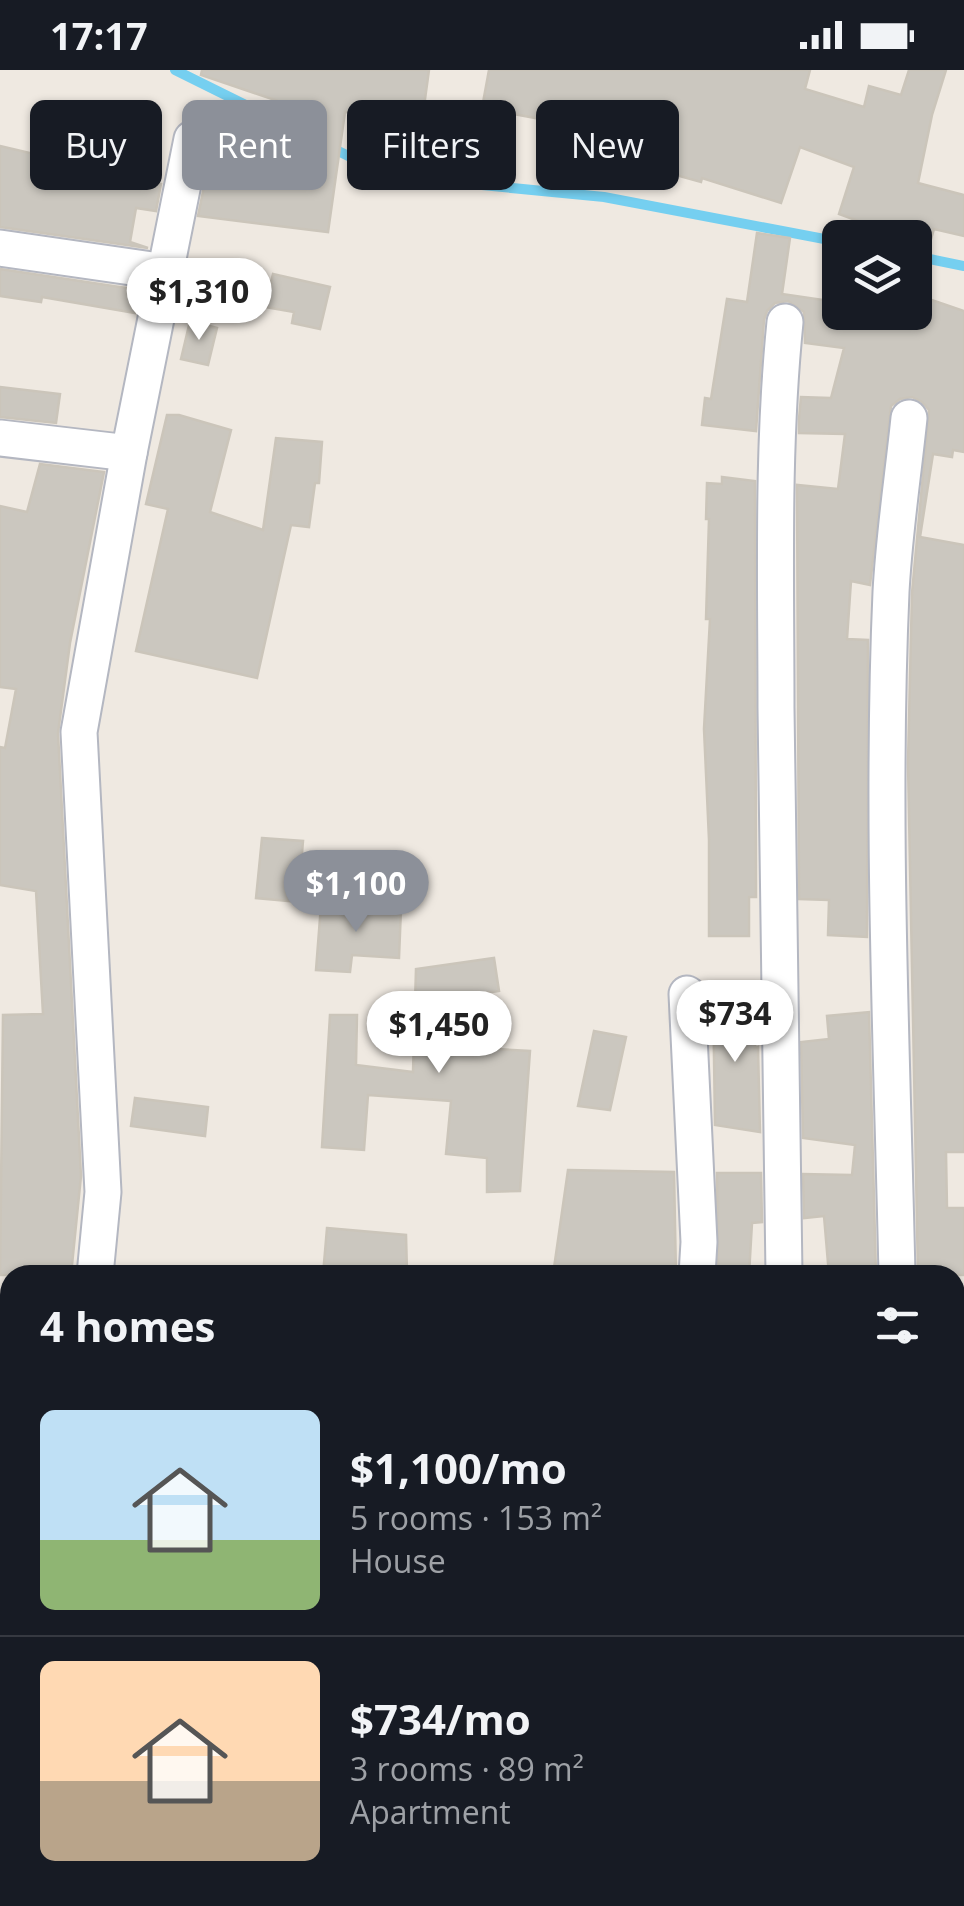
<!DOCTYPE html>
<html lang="en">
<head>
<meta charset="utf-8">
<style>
  :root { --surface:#171b24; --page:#20242c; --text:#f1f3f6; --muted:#9ea1a6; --line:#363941; --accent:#8c9099 }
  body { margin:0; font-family:"Open Sans",sans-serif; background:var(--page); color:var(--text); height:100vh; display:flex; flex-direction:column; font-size:38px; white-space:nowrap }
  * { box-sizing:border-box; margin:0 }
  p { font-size:32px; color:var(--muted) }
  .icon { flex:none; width:55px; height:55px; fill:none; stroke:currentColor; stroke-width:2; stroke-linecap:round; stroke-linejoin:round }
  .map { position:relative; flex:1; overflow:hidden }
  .side { position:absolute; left:0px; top:1195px; width:965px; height:642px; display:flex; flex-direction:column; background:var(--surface); border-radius:30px 30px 0 0; box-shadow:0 2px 8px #0004 }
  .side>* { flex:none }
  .banner { position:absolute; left:30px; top:30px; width:905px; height:90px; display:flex; gap:20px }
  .fabs { position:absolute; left:822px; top:150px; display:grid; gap:20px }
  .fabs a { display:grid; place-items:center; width:110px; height:110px; border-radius:15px; background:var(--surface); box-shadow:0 2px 8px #0004; font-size:50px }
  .price { position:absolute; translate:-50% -85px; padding:0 22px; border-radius:35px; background:#fff; color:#222; font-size:32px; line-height:65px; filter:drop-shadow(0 2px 5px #0008) }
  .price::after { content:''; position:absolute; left:50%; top:60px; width:30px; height:22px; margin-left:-15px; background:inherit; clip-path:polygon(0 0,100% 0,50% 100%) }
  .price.selected { background:var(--accent); color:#fff }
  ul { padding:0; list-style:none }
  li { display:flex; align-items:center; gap:30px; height:250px; padding:0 40px }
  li+li { border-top:2px solid var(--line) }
  li span { display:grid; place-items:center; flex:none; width:280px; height:200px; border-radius:15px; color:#555 }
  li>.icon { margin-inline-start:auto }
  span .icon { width:120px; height:120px; fill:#fffc; stroke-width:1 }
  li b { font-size:42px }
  h2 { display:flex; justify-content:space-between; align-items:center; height:120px; padding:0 40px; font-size:42px }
  .pill { padding:0 35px; border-radius:15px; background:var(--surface); box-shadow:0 2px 8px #0004; font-size:35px; line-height:90px }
  .pill.selected { background:var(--accent); color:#fff }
  .status { display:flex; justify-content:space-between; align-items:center; height:70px; padding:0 50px; background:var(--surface); direction:ltr }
  .status svg { height:28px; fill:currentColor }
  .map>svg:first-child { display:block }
</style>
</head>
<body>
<div class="status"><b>17:17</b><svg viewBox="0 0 49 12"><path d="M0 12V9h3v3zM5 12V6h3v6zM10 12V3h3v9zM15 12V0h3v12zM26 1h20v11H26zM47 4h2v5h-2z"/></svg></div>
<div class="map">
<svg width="964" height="1836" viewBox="0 0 964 1836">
  <rect width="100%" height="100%" fill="#efe9e1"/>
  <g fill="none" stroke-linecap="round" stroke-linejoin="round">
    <g stroke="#75cff0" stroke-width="10">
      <polyline points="175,0 286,55"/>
      <polyline points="328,76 389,106 604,127 840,172"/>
      <polyline points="915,186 964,196"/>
    </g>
  </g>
  <g fill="#cbc7bf" stroke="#cbc5ba" stroke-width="2.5">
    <polygon points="202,0 429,0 422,51 345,42 328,162 198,146 212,78 268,90 281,32 201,5"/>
    <polygon points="489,0 810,0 805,19 864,37 869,16 901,25 909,0 946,0 932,45 918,113 964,125 964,166 934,159 929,176 915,171 915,168 904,168 839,144 854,97 800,77 781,133 702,108 701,112 640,95 642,87 564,64 567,54 482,38"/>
    <polygon points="0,76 161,114 156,141 136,138 130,172 148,178 0,157"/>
    <polygon points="757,163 790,168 782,224 837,232 836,242 871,242 908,254 912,242 915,242 917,225 964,241 964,382 953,380 952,387 933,384 920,467 964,475 964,1082 946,1082 947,1138 964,1138 964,1205 918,1205 908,693 912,523 929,340 922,332 912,327 900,329 891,336 870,515 851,511 847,569 868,570 867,867 828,865 829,830 799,829 797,415 838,419 845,364 799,363 799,349 801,327 831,328 844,278 805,273 804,242 788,231 775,233 767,241 764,250 756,361 702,355 705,328 711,329 727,229 747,232"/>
    <polygon points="0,199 140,220 135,243 42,227 41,232 0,226"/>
    <polygon points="273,204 330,217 320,259 292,253 294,242 265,237"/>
    <polygon points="190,251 217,258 208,295 181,289"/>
    <polygon points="0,317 60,324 56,353 0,347"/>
    <polygon points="167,345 179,345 231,360 210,442 263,460 276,368 322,372 319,413 315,413 309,457 291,455 257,608 136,581 168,439 146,434"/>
    <polygon points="40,394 104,402 70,573 58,663 81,1106 71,1205 0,1205 3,945 43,944 36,821 0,815 0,677 5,678 16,619 0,617 0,436 27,442"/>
    <polygon points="722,407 755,411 756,827 749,827 749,866 709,866 709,770 704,659 710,549 706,549 709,449 706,449 707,413 722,414"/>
    <polygon points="262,768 303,771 298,832 256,828"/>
    <polygon points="321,835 401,839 399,888 352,885 350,902 316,900"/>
    <polygon points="494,888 499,921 465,926 462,977 530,981 520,1121 487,1122 487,1088 446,1084 451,1031 368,1025 364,1080 322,1077 330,945 357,945 356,995 413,1002 416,899"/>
    <polygon points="713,921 746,923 744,964 756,964 755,978 758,977 760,1062 715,1055"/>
    <polygon points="869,942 876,1205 829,1205 824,1146 804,1148 803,1104 852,1105 855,1075 803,1068 801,972 829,969 827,946"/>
    <polygon points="594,961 626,967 610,1040 578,1036"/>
    <polygon points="135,1028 208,1037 205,1066 131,1056"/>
    <polygon points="568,1100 674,1102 676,1205 553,1205"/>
    <polygon points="717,1103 761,1103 762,1152 752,1153 749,1205 718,1205"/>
    <polygon points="327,1158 406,1165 407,1202 323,1205"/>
  </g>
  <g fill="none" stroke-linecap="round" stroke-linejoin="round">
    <g stroke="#b4b7c1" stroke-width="39">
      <g id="minor">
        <polyline points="0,178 166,202"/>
        <polyline points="0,368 129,383"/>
        <polyline points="687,924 699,1172 697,1205"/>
        <polyline points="95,1205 103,1122 79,662 129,383 192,69"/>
        <path d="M784,1205C780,1016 777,827 776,638C776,509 772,380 785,252"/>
        <path d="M897,1205C892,978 881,749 891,522C894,464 903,406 909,348"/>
        <polyline points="955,1357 964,1356"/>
        <polyline points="0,1541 10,1545"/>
        <polyline points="0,1765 10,1704"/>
        <polyline points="504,1828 505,1836"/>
        <polyline points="595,1836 601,1828"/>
      </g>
    </g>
    <use href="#minor" stroke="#fff" stroke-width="35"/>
  </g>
</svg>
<div class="fabs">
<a><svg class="icon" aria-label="layers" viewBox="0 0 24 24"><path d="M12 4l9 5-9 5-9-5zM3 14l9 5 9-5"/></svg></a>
</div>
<b class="price" style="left:199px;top:273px">$1,310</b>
<b class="price selected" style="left:356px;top:865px">$1,100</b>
<b class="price" style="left:735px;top:995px">$734</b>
<b class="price" style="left:439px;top:1006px">$1,450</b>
<div class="banner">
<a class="pill">Buy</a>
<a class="pill selected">Rent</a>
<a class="pill">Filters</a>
<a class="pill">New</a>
</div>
<section class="side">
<h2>4 homes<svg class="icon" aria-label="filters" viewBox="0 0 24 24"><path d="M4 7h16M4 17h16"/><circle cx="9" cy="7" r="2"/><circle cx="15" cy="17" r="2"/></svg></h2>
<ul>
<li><span style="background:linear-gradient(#bfe0f5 65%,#8fb573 0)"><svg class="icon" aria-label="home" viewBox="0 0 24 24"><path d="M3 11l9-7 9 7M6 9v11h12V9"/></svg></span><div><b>$1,100/mo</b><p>5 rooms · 153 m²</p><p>House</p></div></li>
<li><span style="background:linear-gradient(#ffd9b3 60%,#b9a48a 0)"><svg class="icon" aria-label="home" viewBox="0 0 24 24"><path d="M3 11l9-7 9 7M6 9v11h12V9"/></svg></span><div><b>$734/mo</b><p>3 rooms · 89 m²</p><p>Apartment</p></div></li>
</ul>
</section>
</div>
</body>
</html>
